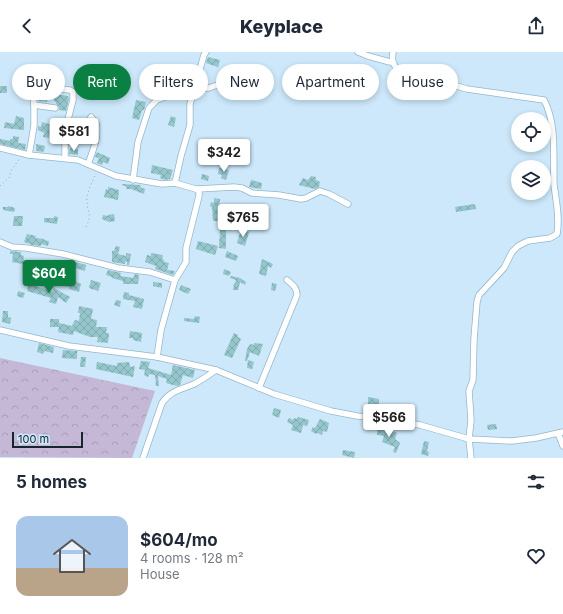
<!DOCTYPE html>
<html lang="en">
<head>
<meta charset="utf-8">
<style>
  :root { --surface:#fff; --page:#f2f2f3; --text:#1f2937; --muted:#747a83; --accent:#0b8043 }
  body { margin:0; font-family:Inter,sans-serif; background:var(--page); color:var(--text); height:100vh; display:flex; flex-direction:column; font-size:15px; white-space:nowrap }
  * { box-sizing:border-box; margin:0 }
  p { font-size:13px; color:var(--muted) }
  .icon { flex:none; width:22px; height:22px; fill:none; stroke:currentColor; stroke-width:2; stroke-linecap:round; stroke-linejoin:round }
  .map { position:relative; height:406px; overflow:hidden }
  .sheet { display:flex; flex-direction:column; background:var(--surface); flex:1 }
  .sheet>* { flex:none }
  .top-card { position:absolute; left:12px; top:12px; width:539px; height:36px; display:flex; gap:8px }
  .tools { position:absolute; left:511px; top:60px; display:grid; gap:8px }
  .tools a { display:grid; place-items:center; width:40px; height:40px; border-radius:50%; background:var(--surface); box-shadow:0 2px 6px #0003; font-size:20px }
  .scale { position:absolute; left:12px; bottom:10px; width:71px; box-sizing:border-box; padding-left:4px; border:2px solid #18252e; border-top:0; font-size:11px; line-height:14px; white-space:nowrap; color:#18252e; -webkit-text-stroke:3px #cce8fa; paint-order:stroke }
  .price { position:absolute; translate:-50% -34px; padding:0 9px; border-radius:4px; background:#fff; color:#222; font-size:13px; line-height:26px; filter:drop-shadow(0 1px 2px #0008) }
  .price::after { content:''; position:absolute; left:50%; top:24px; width:12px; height:9px; margin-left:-6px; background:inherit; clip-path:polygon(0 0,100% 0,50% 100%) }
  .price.selected { background:var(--accent); color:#fff }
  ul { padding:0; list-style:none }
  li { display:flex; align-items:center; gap:12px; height:100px; padding:0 16px }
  li span { display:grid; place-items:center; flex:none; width:112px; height:80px; border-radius:12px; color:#555 }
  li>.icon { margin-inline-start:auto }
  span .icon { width:48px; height:48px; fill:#fffc; stroke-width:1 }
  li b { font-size:17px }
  h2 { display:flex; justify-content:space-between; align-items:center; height:48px; padding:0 16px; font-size:17px }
  .pill { padding:0 14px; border-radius:18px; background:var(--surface); box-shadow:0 2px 6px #0003; font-size:14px; line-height:36px }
  .pill.selected { background:var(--accent); color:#fff }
  header { display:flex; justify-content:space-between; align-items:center; height:52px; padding:0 16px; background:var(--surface); font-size:18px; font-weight:800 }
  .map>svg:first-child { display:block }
</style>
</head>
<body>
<header><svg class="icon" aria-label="back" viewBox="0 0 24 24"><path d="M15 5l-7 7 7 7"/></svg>Keyplace<svg class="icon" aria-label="share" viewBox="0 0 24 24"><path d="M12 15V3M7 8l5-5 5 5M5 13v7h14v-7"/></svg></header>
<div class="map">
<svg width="563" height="406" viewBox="0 0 563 406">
  <defs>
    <pattern id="forest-crowns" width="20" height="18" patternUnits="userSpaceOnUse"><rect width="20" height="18" fill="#c5b8d7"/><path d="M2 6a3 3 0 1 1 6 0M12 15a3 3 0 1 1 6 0" fill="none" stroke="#a89eb9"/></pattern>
    <pattern id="building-cross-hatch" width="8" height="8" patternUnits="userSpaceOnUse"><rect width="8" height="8" fill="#94c6cb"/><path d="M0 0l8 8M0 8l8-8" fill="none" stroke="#7faaaf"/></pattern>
  </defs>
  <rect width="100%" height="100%" fill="#cce8fa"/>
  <polygon fill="url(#forest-crowns)" points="0,306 155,339 132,406 0,405"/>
  <g fill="url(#building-cross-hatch)">
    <polygon points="208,5 220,8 218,15 206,11"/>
    <polygon points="243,17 252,20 260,24 256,26 242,22"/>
    <polygon points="32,25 41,26 40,30 32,29"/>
    <polygon points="14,26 22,27 21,33 14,33"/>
    <rect x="0" y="34" width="7" height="7"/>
    <polygon points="22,40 28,40 28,47 21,46"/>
    <polygon points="54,42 68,44 69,47 66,59 59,58 59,55 56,52 56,50 54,49"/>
    <polygon points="40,43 48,45 47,50 38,49"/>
    <polygon points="136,48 146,50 144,58 142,58 139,68 132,66"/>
    <polygon points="16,64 24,66 24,78 4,76 5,70 14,72"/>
    <polygon points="171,64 176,66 174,75 168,73"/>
    <polygon points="42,70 52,73 51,78 58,80 60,74 64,75 61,86 49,84 49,86 43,85 44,81 38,78 38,74 41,75"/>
    <polygon points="13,84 19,85 18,91 26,92 25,98 0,92 0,87 10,89 10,87 13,87"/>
    <polygon points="36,92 45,94 44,99 43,100 36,99"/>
    <polygon points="70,96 78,97 78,103 69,102"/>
    <polygon points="97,100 110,106 108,112 103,110 102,113 97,111 99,106 95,105"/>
    <polygon points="152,113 173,118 170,127 165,128 160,126 161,123 151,121"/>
    <polygon points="219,116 229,118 226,128 221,126 222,123 218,122"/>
    <polygon points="202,122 209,124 208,129 201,127"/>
    <polygon points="311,124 316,125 316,128 320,130 319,135 315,137 299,133 303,126 308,128"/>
    <polygon points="251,128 262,131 261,137 249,135"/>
    <polygon points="122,132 141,133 140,135 145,137 144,142 131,137 126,137 127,135 122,133"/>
    <polygon points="108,135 119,138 118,148 104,145 106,137 108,138"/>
    <polygon points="214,146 220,147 219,169 213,169 212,155 210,154 211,150 214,151"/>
    <polygon points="475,152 476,157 456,160 455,155"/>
    <polygon points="8,154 15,156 14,160 3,158 3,155 8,155"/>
    <polygon points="114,162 115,169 109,170 102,167 103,163 108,164 108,163"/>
    <polygon points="14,164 23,164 22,174 13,174"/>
    <polygon points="54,164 58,165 57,172 44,170 44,166 54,166"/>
    <polygon points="220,177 226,177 226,197 219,196"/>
    <polygon points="241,178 249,180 245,194 237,191"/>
    <polygon points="27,182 36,184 35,186 44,187 44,188 49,189 48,194 41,192 41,194 32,193 24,190"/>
    <polygon points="198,189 218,194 215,203 196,197"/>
    <polygon points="116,194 120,195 118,202 126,204 126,201 131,202 129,213 127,213 127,210 125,209 125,212 112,210 112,199 114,199"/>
    <polygon points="10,199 21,200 21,203 24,204 23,212 12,210 13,202 10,202"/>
    <polygon points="227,199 238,204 236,209 225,205"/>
    <polygon points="151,201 163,203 162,207 164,208 164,210 169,211 167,218 175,219 173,223 155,217 156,214 145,210 147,203 151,204"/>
    <polygon points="262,207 273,212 271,216 268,214 266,224 259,222"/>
    <polygon points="72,209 86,213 85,219 75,216 75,218 70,217"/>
    <polygon points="224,217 231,220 229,224 223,222"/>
    <polygon points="108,218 121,221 120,224 133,226 135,222 139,223 138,232 123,232 123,229 112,226 112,225 106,223"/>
    <polygon points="58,224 64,226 65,225 81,232 79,240 69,237 70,235 55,232"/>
    <polygon points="231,224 240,226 246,230 245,233 240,230 238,238 233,238 234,231 235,231 236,228 230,226"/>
    <polygon points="91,228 101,231 98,239 89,236"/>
    <polygon points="153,230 162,231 162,236 153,234"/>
    <polygon points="272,231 277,232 275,239 271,238"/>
    <polygon points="29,232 53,240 54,236 70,245 66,251 58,245 56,252 49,250 51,246 27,239"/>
    <polygon points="181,233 191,237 188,242 179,238"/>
    <polygon points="18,239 25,241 23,246 17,244"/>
    <polygon points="124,240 129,241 129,243 144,247 142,257 133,255 135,249 123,247"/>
    <polygon points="116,248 121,249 120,255 114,253"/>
    <polygon points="79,254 93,257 91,267 97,268 96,275 107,275 106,281 109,281 108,291 97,290 98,285 90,285 74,279 73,283 58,280 59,275 50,275 50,267 59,267 59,271 72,274 75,268 79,269 80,261 78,261"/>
    <polygon points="3,259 8,259 8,265 11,266 10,272 2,270"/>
    <polygon points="195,264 200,265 199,271 184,269 184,266 194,267"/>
    <polygon points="130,279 142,281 141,290 133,288 133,286 129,286"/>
    <polygon points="234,281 238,283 237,284 241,287 232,306 224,303"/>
    <polygon points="39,291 54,295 53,301 44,299 43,302 37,300"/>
    <polygon points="254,291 263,292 259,304 250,300 247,309 245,309 247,297 250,292 254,293"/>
    <polygon points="63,298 77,299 77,307 62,306"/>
    <polygon points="81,305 86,305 85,315 80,315"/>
    <polygon points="248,308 254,310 252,317 247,316"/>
    <polygon points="141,309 150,310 148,316 171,323 173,313 195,318 193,326 183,323 180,333 177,334 166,331 167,327 158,324 159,334 156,334 155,323 149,322 148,325 144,323 145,318 139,317"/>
    <polygon points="97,310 117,314 117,311 129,310 130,315 135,314 133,325 96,317"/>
    <polygon points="368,345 379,347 379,362 371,361 370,353 368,353"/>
    <polygon points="274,356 281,358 279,366 272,363"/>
    <polygon points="298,365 309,368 307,374 303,373 301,381 291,378 293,373 287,370 289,366 293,368 294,366 297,367"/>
    <polygon points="320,367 329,371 327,380 323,379 322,383 317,381 316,382 311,379 313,375 315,376"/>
    <polygon points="496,372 497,377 488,378 487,373"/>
    <polygon points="377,377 387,378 387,377 397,381 395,387 400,391 396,401 393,400 395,395 382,390 384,384 377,383"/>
    <polygon points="424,389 429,390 427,399 429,400 428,404 421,402"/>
    <polygon points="343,398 355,400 354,406 342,403"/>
  </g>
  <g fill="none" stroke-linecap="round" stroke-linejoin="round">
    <g stroke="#95b6cc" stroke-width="7">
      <g id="minor">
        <polyline points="358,0 368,4 390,10"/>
        <path d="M393,0C392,7 392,11 397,17L467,37L544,48C557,72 553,106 554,133C556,148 560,166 557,182L550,186L528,189L518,194L512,200L504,216L479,243L477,250L474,287L473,328L469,339L471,368L469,387L471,406"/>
        <polyline points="34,53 55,56"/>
        <polyline points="0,96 29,103 78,108 116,124 162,132 175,131 199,138 199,144 186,196 186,210 175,228 161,278 157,305"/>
        <polyline points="29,103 34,74 34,53 32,34 70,38 73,40 73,48 67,71 68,76 65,89 65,106"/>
        <path d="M88,112C93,99 99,84 96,71L91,65"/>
        <polyline points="133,128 138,90 149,56 157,48 168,44 185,42 195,37 209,36 220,32 253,34 258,31 260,28"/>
        <polyline points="175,131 181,104 190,73 190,52 204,3 206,0"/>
        <polyline points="197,137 234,135 242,136 252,141 279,143 301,147 306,146 320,139 329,142 348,152"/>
        <polyline points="0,190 12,195 26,196 63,202 118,216 150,220 175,228"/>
        <polyline points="0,278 69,294 157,305 216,318 274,342 331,359 357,364 390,367 420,373 469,387 512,389 536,386 563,380"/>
        <path d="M259,336L297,243C297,236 293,233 287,228"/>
        <polyline points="558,381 563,394"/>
        <path d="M143,406L162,351C171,338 181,338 194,332C202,328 209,323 216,318"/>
      </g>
    </g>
    <g stroke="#93aab9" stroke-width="1" stroke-dasharray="1 3" stroke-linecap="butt">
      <polyline points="0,134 9,126 11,119 20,106"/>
      <path d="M86,175C93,162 86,158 87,146C88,137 93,129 96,121"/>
    </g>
    <use href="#minor" stroke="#fff" stroke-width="5.5"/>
  </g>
</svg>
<div class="tools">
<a><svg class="icon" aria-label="locate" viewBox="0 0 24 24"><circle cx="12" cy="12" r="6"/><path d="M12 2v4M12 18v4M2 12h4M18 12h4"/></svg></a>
<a><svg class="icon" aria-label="layers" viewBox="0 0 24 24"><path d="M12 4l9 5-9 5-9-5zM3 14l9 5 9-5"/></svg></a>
</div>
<div class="scale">100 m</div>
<b class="price" style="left:74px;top:100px">$581</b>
<b class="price" style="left:224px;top:121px">$342</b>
<b class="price" style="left:243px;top:186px">$765</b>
<b class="price selected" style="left:49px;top:242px">$604</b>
<b class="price" style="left:389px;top:386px">$566</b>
<div class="top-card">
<a class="pill">Buy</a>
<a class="pill selected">Rent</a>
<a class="pill">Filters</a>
<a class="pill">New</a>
<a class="pill">Apartment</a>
<a class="pill">House</a>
</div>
</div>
<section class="sheet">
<h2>5 homes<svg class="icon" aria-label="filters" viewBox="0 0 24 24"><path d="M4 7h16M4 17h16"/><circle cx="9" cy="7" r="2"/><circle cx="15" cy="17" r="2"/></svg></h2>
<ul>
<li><span style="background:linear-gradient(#a9c7e8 65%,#b9a48a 0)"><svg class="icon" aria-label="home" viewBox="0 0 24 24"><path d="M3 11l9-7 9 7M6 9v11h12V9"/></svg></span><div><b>$604/mo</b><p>4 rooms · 128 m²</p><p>House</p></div><svg class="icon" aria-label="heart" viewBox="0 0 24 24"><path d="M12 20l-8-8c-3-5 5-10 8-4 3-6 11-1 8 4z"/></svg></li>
</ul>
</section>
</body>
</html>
